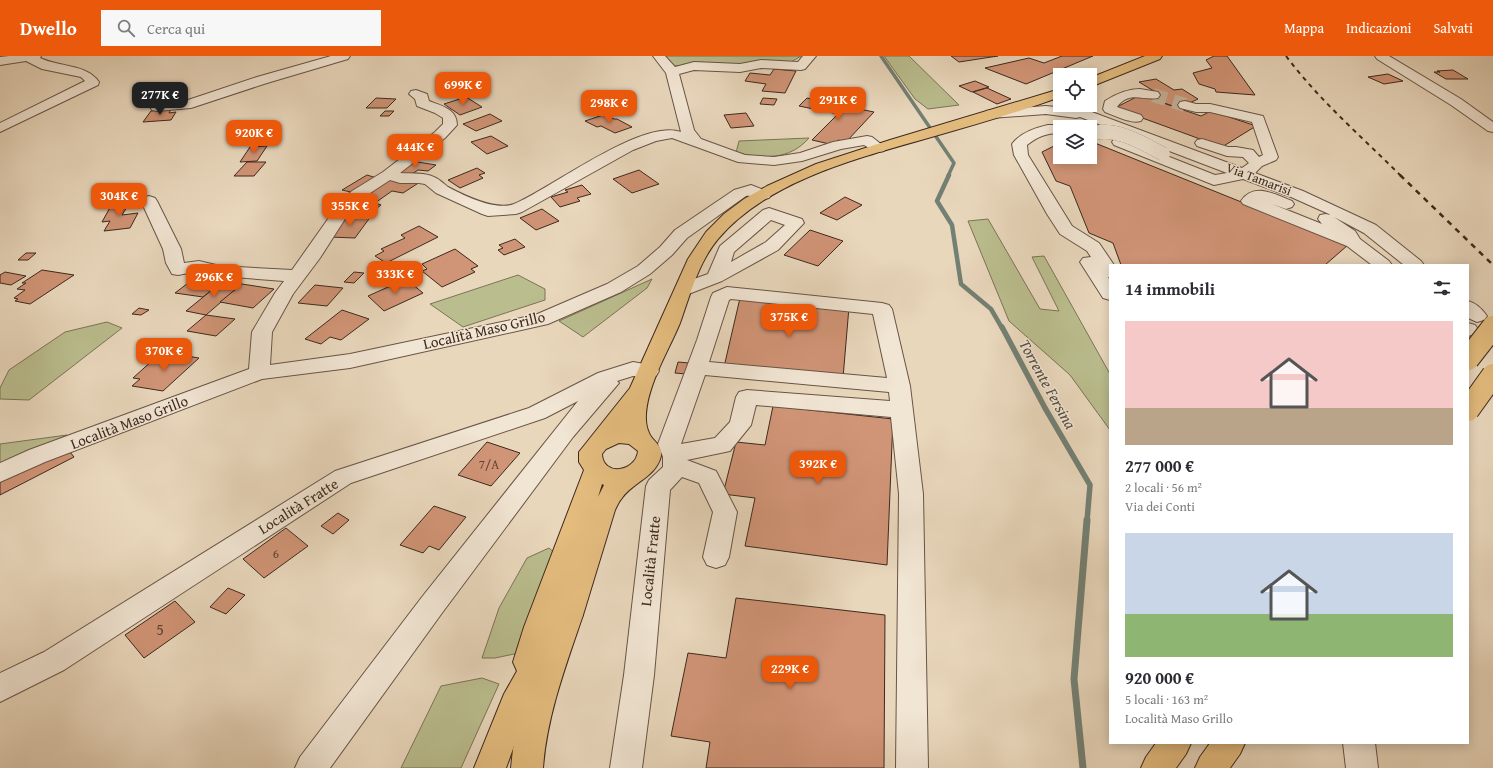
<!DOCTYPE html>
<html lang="it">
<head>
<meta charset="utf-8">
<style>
  :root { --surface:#fff; --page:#f7f7f7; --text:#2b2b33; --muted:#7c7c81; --accent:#ea580c }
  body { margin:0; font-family:"Gentium Book Plus",serif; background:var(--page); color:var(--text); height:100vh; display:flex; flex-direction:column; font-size:15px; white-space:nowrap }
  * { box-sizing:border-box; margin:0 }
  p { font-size:13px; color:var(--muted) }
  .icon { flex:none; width:22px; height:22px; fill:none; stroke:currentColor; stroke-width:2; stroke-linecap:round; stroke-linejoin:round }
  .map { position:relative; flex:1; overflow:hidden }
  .sheet { position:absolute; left:1109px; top:208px; width:360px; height:480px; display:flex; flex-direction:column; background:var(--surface); border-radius:0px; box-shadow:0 2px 10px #0003 }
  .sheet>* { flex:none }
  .buttons { position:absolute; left:1053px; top:12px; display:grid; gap:8px }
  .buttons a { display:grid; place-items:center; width:44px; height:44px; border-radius:0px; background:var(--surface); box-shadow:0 2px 10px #0003; font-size:20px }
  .price { position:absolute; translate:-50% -34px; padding:0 9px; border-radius:8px; background:var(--accent); color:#fff; font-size:13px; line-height:26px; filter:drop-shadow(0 1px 2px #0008) }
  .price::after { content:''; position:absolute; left:50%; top:24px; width:12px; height:9px; margin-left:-6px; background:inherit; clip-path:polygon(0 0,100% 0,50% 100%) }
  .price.active { background:#222; color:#fff }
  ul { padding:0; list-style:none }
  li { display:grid; align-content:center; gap:8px; height:212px; padding:0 16px }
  li span { display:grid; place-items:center; height:124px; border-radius:0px; color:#555 }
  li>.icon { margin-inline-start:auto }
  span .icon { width:72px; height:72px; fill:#fffc; stroke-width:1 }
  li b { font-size:17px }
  h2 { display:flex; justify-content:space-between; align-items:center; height:48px; padding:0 16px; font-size:17px }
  header { display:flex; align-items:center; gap:24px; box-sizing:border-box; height:56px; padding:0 20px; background:var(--accent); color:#fff }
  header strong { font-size:19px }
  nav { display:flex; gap:22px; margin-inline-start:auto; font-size:14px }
  .search { width:280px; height:36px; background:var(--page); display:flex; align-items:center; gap:10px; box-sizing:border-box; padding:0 14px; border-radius:0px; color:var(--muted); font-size:15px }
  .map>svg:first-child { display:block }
</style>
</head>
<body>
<header>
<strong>Dwello</strong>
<div class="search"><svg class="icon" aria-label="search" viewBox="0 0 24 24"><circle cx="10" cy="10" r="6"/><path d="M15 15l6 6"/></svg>Cerca qui</div>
<nav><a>Mappa</a><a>Indicazioni</a><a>Salvati</a></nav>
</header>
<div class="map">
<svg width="1493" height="712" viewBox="0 0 1493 712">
  <rect width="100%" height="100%" fill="#e9d7bc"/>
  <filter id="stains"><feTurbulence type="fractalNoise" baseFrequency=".005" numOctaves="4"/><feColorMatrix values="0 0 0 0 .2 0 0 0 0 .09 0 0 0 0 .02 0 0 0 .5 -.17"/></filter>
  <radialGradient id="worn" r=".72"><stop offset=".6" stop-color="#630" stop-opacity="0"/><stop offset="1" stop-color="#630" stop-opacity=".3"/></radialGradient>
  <g fill="#babd8e" stroke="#7c7356">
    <polygon points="661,0 801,0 791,6 738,9 672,10"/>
    <polygon points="884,0 909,0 959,49 928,53 915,43"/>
    <path d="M809,82C789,105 763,102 736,97L739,85Z"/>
    <polygon points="988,163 1040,253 1059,255 1032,201 1044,200 1110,318 1110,374 1070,319 1009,265 968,165"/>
    <polygon points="518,219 545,233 545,244 463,271 430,248"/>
    <polygon points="652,223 647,232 583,281 559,265"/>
    <polygon points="107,266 122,272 29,344 0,343 0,332 9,314 65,276"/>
    <polygon points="67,379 0,413 0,388"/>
    <polygon points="549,492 557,499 519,597 495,602 482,602 499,552 527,502"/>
    <polygon points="482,622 499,628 461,712 401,712 441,630"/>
  </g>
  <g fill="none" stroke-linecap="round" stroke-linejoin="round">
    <polyline stroke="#738074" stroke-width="3.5" points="881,0 954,107 948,120"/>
    <polyline stroke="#738074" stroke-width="4.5" points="949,119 937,145 952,169 961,228 991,253 1002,272"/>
    <polyline stroke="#738074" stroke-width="5.5" points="1002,271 1045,352 1090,429 1087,465"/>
    <polyline stroke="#738074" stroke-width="7" points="1083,712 1074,623 1087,464"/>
  </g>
  <g fill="#d09476" stroke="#3d291e">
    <polygon points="951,0 998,0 959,6"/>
    <polygon points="1062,0 1093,0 1026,28 985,12 1029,2 1044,7"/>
    <polygon points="1214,0 1227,0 1255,39 1216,36 1215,33 1199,28 1193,17 1212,12 1206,4"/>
    <polygon points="774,13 796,15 785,37 762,35 766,28 745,25 750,17 770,19"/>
    <polygon points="1453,14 1468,23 1446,23 1434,16 1440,16 1437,15"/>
    <polygon points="1388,18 1403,25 1384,28 1368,21"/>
    <polygon points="1156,23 1174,34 1182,33 1198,43 1179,52 1149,42 1157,37 1139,26"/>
    <polygon points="975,25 989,31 972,36 959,30"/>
    <polygon points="987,32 1011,43 997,48 973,36"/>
    <polygon points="1140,39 1201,60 1211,55 1256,70 1222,91 1115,52"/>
    <polygon points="466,41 482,51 460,59 444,48"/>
    <polygon points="376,42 396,43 387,52 366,52"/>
    <polygon points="763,42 777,43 774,49 760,48"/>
    <polygon points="807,42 874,56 846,86 838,84 834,89 812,84 838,58 799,50"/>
    <polygon points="171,53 169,57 176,56 171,64 143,66 151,55"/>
    <polygon points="385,55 394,55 389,60 380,60"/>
    <polygon points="746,57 754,70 731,72 724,59"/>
    <polygon points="490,58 502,65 476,75 463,68"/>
    <polygon points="603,59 614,63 617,63 632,71 615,77 601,70 597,71 585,65"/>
    <polygon points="491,80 508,90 487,98 471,86"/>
    <polygon points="1090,85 1348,189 1325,209 1121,209 1113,187 1089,177 1070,130 1056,125 1042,96 1060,87 1060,101 1090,101"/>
    <polygon points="267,90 257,105 240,106 250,91"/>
    <polygon points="412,105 436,109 428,115 418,114 409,120 395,118"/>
    <polygon points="247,106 266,106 254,120 234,120"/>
    <polygon points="477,112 485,117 479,119 483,122 460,132 448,124"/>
    <polygon points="639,114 659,128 632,137 613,123"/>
    <polygon points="367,119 380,123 355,137 342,134"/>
    <polygon points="385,121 420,126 403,137 392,135 375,147 381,149 369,158 349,155"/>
    <polygon points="582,129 591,138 577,142 580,145 560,151 551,141 568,136 565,134"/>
    <polygon points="134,136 131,142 114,145 116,139"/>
    <polygon points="845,141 862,149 837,164 820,157"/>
    <polygon points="130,146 122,159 138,157 130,172 104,175 110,165 102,166 112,148"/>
    <polygon points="542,153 559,165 536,174 520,162"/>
    <polygon points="346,160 371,160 355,182 329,181"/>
    <polygon points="419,170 438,181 386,207 375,200 384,195 381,193 405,182 401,179"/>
    <polygon points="810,174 843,185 818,210 784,199"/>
    <polygon points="515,183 525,191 504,199 498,194 503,192 499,189"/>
    <polygon points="455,193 478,210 471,213 475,216 442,231 422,215 427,213 422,208"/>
    <polygon points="26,197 36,197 28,204 18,204"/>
    <polygon points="42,214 74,219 30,248 15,245 18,243 14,242 25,234 17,233 26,227 22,227"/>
    <polygon points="5,216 26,220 11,229 0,227 0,219"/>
    <polygon points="354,216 364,217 354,227 344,226"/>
    <polygon points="196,221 223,225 203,241 175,237"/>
    <polygon points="406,223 423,237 384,255 368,240"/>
    <polygon points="223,225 242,228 206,259 186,255"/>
    <polygon points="242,228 274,233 253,252 220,246"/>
    <polygon points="315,229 343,232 327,250 298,247"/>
    <polygon points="740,242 849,251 843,322 724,311"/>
    <polygon points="139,252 149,254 141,259 132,258"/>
    <polygon points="342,254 369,263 341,284 330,281 321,288 305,283"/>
    <polygon points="206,259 235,263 216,280 187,275"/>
    <polygon points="168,297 199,302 163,335 132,330 140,323 133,322 154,303 161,304"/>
    <polygon points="678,306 689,307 686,318 675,317"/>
    <polygon points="773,350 893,363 887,509 745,490 755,442 723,438 736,386 765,389"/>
    <polygon points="487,386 520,397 491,430 458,419"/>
    <polygon points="66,391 74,401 0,439 0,425"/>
    <polygon points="434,450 466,461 439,494 429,490 423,497 400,489"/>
    <polygon points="338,457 349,464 333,478 321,470"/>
    <polygon points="286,472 308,490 264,522 243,503"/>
    <polygon points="228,532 245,539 226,558 210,551"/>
    <polygon points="736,542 885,559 884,712 706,712 710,686 671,680 688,597 726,602"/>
    <polygon points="175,545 195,566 144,602 125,579"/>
  </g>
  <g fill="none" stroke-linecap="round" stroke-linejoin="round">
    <polyline stroke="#c7b49c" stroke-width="14" stroke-dasharray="14 7" stroke-linecap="butt" points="1153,39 1185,49"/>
    <g stroke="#685446" stroke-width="2">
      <g id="minor">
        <path d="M9,0H41L40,2C59,11 87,8 99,26L98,29L0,76V67L85,25L81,21L42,13L26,5L0,9V1Z"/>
        <polygon points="331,0 350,0 348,3 267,27 191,52 157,55 152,54 150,51 152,48 185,45 257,21"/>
        <path d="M653,0H665L675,11L694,6L740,8L761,4L798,6L803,0H816L805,13L801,14L761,12L740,16L694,14L679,18L694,74L701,83L745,99L774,101L800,97L833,86L867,80L872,81L886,92L884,95C876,97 871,93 864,89L841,93L802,105L774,109L738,106L672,82L656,85L633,94L522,156L516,158L488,160L482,158L436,137L425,128L419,127H400L390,124L364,141L352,152L320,202L293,238L272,276L270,309L350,298L535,259L607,228L638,210L660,191L675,174L734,134L751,129L769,136L771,139L769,142C760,145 753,138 746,140L687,182L672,199L650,218L621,236L548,268L350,312L262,323L45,406L0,426V407L29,394L249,313L252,276L275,237L284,225L220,220L199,215L178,219L172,218L166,207L163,193L141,145L143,142L149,140L155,142L157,145L181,193L184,207L199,205L220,210L292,214L340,146L352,135L383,116L435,76L443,68V62L435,57L417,50L415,43L409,38L411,35L416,34L427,38L429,45C442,50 457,53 457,69L445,82L400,117C412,118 425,116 436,122C440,124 444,128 448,131C465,140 495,155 514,148C552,132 642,62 681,76L666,17Z"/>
        <polygon points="1375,0 1389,0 1461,43 1493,66 1493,76 1488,75 1451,49 1377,3"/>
        <path d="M1140,33L1158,36L1160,39L1158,42C1143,45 1129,34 1117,51L1141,59L1143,62L1141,65C1130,68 1116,60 1105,56L1103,53L1105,45C1116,38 1127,33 1140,33Z"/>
        <path d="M1060,45V49H1073L1242,112L1249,107L1243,101L1227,100L1197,90L1195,87L1197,84L1202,83L1228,91H1236L1253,94L1259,101L1263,99L1252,66L1210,56H1196L1180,52L1178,49L1180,46L1185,45L1196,48H1210L1263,60L1278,101L1276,104L1262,110L1255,117L1303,135L1376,169L1421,205L1424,209H1404L1364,177L1334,161L1355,175L1360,183L1389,205L1392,209H1372L1347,190L1243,148L1241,145C1254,126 1274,138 1292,145L1294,148L1292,151L1286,153L1272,148L1322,168L1318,163L1320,159L1326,158L1330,159L1329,158L1291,141L1243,123L1214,129L1114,89L1112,86L1114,83L1119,82L1124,83L1215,119L1227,117L1080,61L1076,62L1046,58L991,62L986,61L984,58L986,55L991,54L1046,50L1056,51L1054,49L1056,46Z"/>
        <path d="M1048,69H1060L1066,71H1060V77C1046,77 1037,81 1027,89L1028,99L1072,170L1099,187L1114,209H1110V221H1108L1110,224V244L1103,242L1080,206L1083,202L1091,201L1087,195L1060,178L1047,158L1014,99L1012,88C1020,77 1035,72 1048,69Z"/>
        <path d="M769,152L802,163L804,167L778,194L722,225L691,237L684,239L677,237L675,233L677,229L708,218L720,190L763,154ZM771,164L785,169L766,186L731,206L734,196Z"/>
        <path d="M727,231L882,247L889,249L892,253L910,330L923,438L928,712H896L899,438L891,361L756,349L751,369L730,395L687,404L716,415L737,456L729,501L725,509L716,512L707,509L703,501L713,456L699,427L682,421L670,434L654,619L642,712H610L624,619L646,430L649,424L663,411V401L658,388L697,284L711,241L713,237ZM731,243L873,258L887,322L709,306L729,244ZM705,319L889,336L890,345L747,334L739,336L736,341L730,366L715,382L681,388Z"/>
        <path d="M1468,245C1476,247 1482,253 1487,260L1484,264L1477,266L1468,262Z"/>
        <polygon points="1468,267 1475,269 1478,273 1475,278 1468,280"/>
        <polygon points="633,306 656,310 659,315 656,320 649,322 633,320 617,325 619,327 573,381 442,557 330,712 295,712 300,701 422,541 578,345 545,362 351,427 64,614 0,646 0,617 44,596 335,415 529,352 598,317"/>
        <polygon points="1343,687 1375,687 1378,712 1346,712"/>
      </g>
    </g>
    <g stroke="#3d291e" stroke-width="2">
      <g id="major">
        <polygon points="1145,0 1162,0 1160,3 1090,31 1090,22"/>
        <path d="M1060,33V41C1019,56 977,68 935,80C862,101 769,123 718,183C698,207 690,239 680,267C673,284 664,300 657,317C650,334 641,360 649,377C652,385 663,389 661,400C656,421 633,426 622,442C619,445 617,450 615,454L583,559C576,574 564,586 555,600C534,634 520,674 506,712H474L504,638L517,615L513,606L524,571L584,414L579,406V396L630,332L688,203L706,176L724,158L744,143L767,130L816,108L890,84ZM619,387L629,388L638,395C636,416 603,421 602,398L606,393ZM602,428L604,429L598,441Z"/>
      </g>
    </g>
    <g stroke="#3d291e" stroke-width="2">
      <g id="highway">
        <path d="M569,547L579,550L583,559C566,609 547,659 543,712H511L513,693L522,654L535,615L559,550Z"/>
        <polygon points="1156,687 1191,687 1186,698 1176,712 1141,712 1146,701"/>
        <polygon points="1210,687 1245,687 1240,698 1230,712 1195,712 1200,701"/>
      </g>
    </g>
    <use href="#minor" fill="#f1e5d3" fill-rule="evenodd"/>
    <use href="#major" fill="#e4bc7e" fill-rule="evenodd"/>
    <use href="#highway" fill="#e4bc7e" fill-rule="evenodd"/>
    <path stroke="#3d291e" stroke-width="2" stroke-dasharray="4.5 4.5" stroke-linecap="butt" d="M1286,0C1319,44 1362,81 1401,120"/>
    <polyline stroke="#3d291e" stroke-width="2.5" stroke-dasharray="5.5 5.5" stroke-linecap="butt" points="1400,119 1493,209"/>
    <g stroke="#685446" stroke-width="14" stroke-linecap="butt">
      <path id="minor-bridge" d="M1090,78C1115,70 1141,86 1163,98"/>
    </g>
    <g stroke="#3d291e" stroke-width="24" stroke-linecap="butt">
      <g id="highway-bridge">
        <polyline points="1468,303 1493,271"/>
        <polyline points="1468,354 1493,319"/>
      </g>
    </g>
    <use href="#minor-bridge" stroke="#f1e5d3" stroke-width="14"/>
    <use href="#highway-bridge" stroke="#e4bc7e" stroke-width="22"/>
  </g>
  <g text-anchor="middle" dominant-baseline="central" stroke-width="3" stroke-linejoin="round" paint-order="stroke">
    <g font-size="13" fill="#3d291e" stroke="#f1e5d3">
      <text transform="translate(1259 123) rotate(21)">Via Tamarisi</text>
    </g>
    <g font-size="13" fill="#624434">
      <text x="489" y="408">7/A</text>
      <text x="276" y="497">6</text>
    </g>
    <g font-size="15" fill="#3d291e" stroke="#f1e5d3">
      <text transform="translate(484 274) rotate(-13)">Località Maso Grillo</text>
      <text transform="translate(129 366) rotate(-21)">Località Maso Grillo</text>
      <text transform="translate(298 450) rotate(-32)">Località Fratte</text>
      <text transform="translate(650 505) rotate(-84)">Località Fratte</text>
    </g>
    <g font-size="16" font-style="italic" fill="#544d42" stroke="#f1e5d3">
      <text transform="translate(1048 328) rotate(61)">Torrente Fersina</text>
    </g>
    <g font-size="16" fill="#624434">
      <text x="160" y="573">5</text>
    </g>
  </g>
  <rect width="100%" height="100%" filter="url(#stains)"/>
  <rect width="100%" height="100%" fill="url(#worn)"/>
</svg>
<div class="buttons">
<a><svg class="icon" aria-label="locate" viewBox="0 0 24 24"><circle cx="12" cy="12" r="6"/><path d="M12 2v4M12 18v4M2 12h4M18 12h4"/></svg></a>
<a><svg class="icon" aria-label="layers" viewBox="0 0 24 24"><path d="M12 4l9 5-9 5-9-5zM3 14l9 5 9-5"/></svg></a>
</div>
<b class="price" style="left:463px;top:50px">699K €</b>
<b class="price active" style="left:160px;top:60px">277K €</b>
<b class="price" style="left:838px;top:65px">291K €</b>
<b class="price" style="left:609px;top:68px">298K €</b>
<b class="price" style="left:254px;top:98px">920K €</b>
<b class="price" style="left:415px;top:112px">444K €</b>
<b class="price" style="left:119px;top:161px">304K €</b>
<b class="price" style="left:350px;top:171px">355K €</b>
<b class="price" style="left:395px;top:239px">333K €</b>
<b class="price" style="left:214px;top:242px">296K €</b>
<b class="price" style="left:789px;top:282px">375K €</b>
<b class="price" style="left:164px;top:316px">370K €</b>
<b class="price" style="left:818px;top:429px">392K €</b>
<b class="price" style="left:790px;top:634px">229K €</b>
<section class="sheet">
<h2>14 immobili<svg class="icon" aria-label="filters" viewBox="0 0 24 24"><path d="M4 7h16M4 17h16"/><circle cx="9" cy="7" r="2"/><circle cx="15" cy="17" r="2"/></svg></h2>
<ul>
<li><span style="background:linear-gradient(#f6c9c9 70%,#b9a48a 0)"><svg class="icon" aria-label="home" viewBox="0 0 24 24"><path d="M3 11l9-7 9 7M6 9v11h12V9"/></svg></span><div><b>277 000 €</b><p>2 locali · 56 m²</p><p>Via dei Conti</p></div></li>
<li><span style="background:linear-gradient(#c9d6e8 65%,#8fb573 0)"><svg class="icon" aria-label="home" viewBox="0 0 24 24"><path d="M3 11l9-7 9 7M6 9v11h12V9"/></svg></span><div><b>920 000 €</b><p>5 locali · 163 m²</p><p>Località Maso Grillo</p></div></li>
</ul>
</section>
</div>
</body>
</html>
